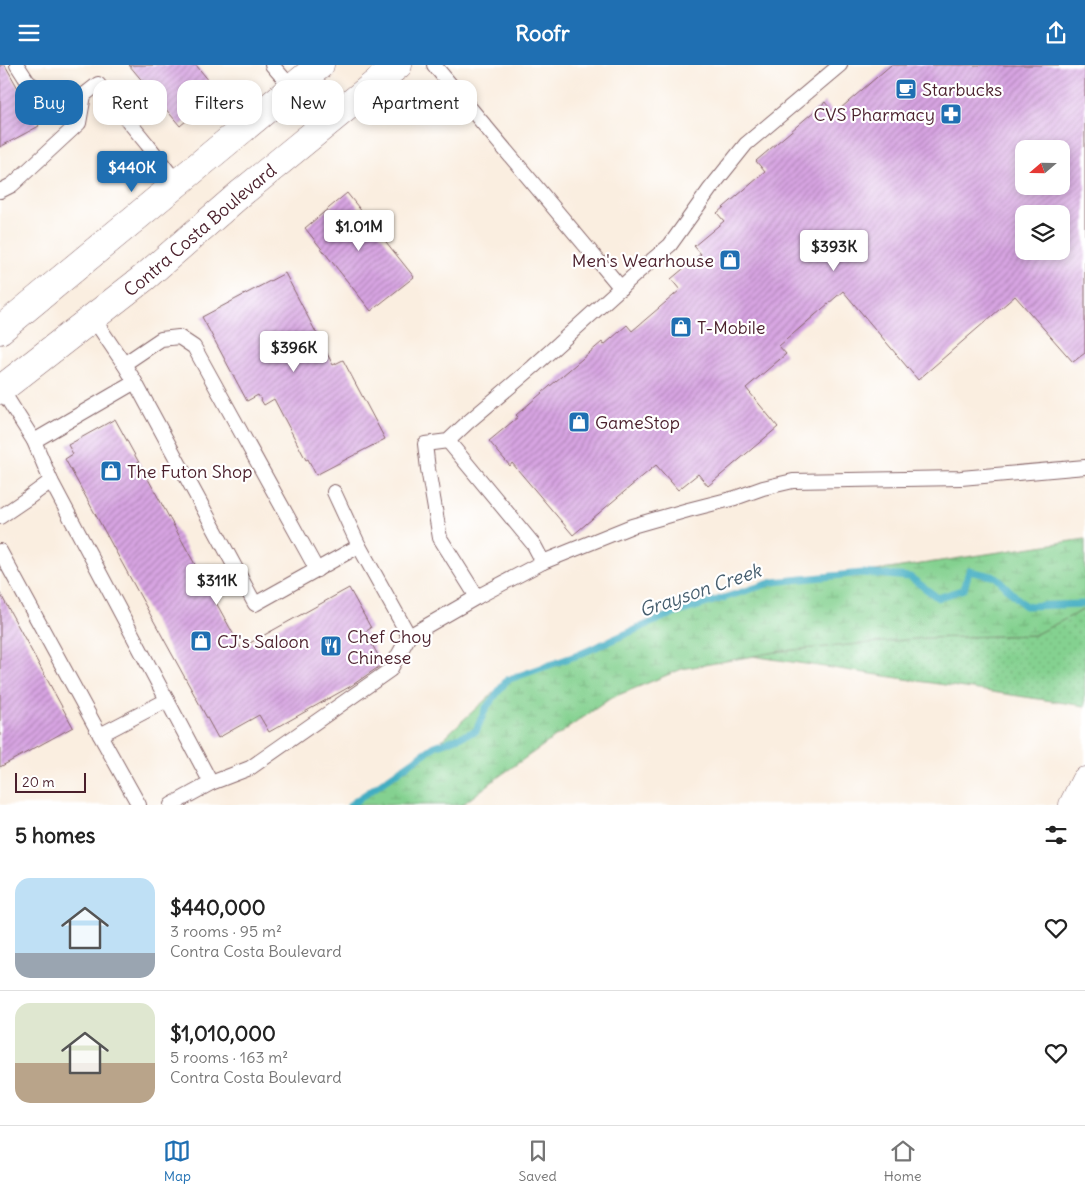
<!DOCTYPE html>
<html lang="en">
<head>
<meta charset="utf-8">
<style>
  :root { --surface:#fff; --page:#f6f6f6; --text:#222; --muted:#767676; --line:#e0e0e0; --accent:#1f6fb2 }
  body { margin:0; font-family:Delius,sans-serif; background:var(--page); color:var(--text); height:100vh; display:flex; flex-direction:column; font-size:19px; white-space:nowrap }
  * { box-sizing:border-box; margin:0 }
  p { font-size:16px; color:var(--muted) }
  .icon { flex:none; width:28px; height:28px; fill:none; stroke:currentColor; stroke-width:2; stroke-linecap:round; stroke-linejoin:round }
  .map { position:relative; height:740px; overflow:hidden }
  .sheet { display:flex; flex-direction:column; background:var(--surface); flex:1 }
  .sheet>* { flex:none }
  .banner { position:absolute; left:15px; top:15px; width:500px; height:45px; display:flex; gap:10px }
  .needle { width:32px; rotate:250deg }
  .buttons { position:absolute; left:1015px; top:75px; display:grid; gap:10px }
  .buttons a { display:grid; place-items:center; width:55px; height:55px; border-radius:10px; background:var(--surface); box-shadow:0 2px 8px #0003; font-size:25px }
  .scale { position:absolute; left:15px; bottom:12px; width:71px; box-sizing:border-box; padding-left:5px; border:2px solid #4a1f2b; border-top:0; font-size:14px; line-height:18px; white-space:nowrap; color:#4a1f2b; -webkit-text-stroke:4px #fff; paint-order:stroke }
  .price { position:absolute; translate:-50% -42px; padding:0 11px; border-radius:5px; background:#fff; color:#222; font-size:16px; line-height:32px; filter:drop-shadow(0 1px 2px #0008) }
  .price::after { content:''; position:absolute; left:50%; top:30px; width:15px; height:11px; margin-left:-8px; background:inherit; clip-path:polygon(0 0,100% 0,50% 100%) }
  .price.selected { background:var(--accent); color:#fff }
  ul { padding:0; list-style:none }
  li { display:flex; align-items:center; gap:15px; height:125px; padding:0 15px }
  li+li { border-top:1px solid var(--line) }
  li span { display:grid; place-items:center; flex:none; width:140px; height:100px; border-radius:15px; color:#555 }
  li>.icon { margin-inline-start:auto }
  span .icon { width:60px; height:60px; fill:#fffc; stroke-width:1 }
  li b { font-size:21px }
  h2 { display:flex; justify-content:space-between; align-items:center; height:60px; padding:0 15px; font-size:21px }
  .pill { padding:0 18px; border-radius:15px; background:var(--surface); box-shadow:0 2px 8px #0003; font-size:18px; line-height:45px }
  .pill.selected { background:var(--accent); color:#fff }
  header { display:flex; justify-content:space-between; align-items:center; height:65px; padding:0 15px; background:var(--accent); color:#fff; font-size:22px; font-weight:700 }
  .dock { display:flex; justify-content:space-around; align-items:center; height:70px; border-top:1px solid var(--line); background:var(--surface); font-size:14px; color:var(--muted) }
  .dock a { display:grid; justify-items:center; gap:2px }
  .dock .selected { color:var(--accent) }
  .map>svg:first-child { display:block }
</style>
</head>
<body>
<header><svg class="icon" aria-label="menu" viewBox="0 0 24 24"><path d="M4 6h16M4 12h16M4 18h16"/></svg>Roofr<svg class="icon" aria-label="share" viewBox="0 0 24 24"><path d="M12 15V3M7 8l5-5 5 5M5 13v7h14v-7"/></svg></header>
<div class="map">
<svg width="1085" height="740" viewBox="0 0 1085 740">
  <defs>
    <pattern id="grass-dots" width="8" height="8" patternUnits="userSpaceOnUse" patternTransform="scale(1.25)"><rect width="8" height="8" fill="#84d190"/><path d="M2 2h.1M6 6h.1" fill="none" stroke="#74b37c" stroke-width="1.8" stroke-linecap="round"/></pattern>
    <pattern id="wetland-marsh" width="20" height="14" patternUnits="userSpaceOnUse" patternTransform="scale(1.25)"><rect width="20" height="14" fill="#84d190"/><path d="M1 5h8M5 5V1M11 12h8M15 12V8" fill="none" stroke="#74b37c"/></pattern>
    <pattern id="building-hatch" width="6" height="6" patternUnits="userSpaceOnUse" patternTransform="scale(1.25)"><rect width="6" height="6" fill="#d7a4e2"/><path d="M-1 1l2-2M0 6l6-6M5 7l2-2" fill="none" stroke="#b085b7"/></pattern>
  </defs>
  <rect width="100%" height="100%" fill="#fff"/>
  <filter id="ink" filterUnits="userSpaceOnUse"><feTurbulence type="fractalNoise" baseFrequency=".02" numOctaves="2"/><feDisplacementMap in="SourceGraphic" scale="10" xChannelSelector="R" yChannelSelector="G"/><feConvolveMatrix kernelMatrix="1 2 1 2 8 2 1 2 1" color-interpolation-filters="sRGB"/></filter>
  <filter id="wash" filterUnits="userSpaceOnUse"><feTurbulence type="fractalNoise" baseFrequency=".0096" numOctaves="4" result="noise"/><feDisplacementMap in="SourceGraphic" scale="20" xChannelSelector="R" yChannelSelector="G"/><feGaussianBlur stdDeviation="1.12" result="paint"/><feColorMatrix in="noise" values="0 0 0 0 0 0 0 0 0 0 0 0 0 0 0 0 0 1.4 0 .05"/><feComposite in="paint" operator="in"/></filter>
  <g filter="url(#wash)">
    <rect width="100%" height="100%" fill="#faeee0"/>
    <polygon fill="url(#grass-dots)" stroke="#67785e" points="1085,544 1085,641 752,591 781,586 926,573 1034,570"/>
    <polygon fill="url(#wetland-marsh)" stroke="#67785e" points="1085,474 1085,544 1034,570 926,573 781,586 682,604 611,633 501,710 462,740 350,740 435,681 507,615 578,590 664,552 773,517 862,508"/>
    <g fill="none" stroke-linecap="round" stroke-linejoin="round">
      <polyline stroke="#43adc2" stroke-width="7" points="350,740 435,681 476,666 486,643 507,615 578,590 664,552 773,517 862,508 910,512 938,533 964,524 969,506 996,512 1025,541 1085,539"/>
    </g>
    <g id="blocks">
      <g fill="url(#building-hatch)" fill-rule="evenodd">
        <polygon points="0,0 5,0 39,61 0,82"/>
        <polygon points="129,0 196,0 219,28 180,61"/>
        <path d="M891,0H1085V288L1073,297L1015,231L918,315L843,226L779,281L786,289L746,323L778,362L708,421L698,409L678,425L656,400L573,470L512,398L510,401L489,376L518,352L516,350L602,277L604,280L627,260L632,266L680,225L671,214L701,189L694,181L724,156L717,148L765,107L756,96L825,37L834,49ZM1024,84H1061V121H1024ZM1024,149H1061V186H1024Z"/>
        <polygon points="347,128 414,212 371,246 305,163"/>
        <polygon points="285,208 333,300 343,295 385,374 316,410 308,394 306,395 274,334 264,340 258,330 247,336 202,252"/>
        <polygon points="115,354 241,583 349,523 371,563 365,567 383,599 351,621 269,667 259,650 218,673 65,394 73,389 68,380"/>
        <polygon points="0,528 73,662 0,702"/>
      </g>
    </g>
  </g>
  <g filter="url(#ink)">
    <use href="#blocks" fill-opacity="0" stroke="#88676a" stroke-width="1"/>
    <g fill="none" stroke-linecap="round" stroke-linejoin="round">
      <g stroke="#88676a" stroke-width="16">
        <g id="service">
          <polyline points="17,0 28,17 47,30 84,30"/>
          <polyline points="272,0 292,23"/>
          <polyline points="434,0 621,223"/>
          <polyline points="0,126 12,120 79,58 84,30 98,19 147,79 177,118"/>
          <polyline points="93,253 124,299"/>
          <polyline points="135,317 124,299 161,274 179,272 194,282 317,505"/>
          <polyline points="0,322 34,376 51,416 167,635 100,670 0,486"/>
          <polyline points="34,376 135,317 255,539 359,481 409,571 477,532 543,497 534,480 448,376"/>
          <polyline points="334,427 359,481"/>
          <polyline points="0,452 28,433 51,416"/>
          <polyline points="543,497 632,461 688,445 735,433 763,423 793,416 961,413 1085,402"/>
          <polyline points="477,532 440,473 428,404 425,379 448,376 467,358 533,302 638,207 670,180 710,124 746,79 840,0"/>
          <polyline points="167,635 211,718 171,740"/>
          <polyline points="100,670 139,740"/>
          <polyline points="211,718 250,703 390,605 409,571"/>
        </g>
      </g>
      <g stroke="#88676a" stroke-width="29">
        <polyline id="minor" points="1073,740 1085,716"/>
      </g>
      <g stroke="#88676a" stroke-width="29">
        <g id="secondary">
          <polyline points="0,265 320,0"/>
          <path id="s1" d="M0,325L145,212L239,130L398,0"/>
        </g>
      </g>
      <use href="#service" stroke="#fff" stroke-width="14"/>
      <use href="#minor" stroke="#fff" stroke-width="28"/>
      <use href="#secondary" stroke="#fff" stroke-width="28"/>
    </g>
  </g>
  <defs>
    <g id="cafe-square" transform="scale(1.125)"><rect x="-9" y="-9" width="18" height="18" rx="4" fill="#1f6fb2" stroke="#fff"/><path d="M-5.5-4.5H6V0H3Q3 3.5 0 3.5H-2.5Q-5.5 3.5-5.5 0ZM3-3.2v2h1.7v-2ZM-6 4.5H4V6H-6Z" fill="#fff"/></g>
    <g id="pharmacy-square" transform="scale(1.125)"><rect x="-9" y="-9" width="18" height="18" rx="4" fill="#1f6fb2" stroke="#fff"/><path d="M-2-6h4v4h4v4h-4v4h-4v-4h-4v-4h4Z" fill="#fff"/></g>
    <g id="shop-square" transform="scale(1.125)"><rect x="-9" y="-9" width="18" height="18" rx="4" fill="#1f6fb2" stroke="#fff"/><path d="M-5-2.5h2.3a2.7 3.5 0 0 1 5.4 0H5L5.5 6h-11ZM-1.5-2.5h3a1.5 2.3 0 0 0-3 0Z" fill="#fff"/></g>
    <g id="restaurant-square" transform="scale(1.125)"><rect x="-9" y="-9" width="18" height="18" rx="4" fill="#1f6fb2" stroke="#fff"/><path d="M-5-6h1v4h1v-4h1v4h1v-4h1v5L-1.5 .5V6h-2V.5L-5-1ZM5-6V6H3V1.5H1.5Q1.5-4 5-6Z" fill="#fff"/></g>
  </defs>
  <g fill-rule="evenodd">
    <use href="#cafe-square" x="906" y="24"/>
    <use href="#pharmacy-square" x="951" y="49"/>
    <use href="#shop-square" x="730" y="195"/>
    <use href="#shop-square" x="681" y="262"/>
    <use href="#shop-square" x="579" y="357"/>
    <use href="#shop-square" x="111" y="406"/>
    <use href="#shop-square" x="201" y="576"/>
    <use href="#restaurant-square" x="331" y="581"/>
  </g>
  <g text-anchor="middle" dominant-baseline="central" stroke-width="4.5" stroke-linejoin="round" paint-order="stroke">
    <g font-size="18" fill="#4a1f2b" stroke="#fff" text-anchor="start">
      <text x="922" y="24">Starbucks</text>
      <text x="935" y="49" text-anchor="end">CVS Pharmacy</text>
      <text x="714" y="195" text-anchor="end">Men's Wearhouse</text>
      <text x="697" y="262">T-Mobile</text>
      <text x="595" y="357">GameStop</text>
      <text x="127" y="406">The Futon Shop</text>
      <text x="347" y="571">Chef Choy<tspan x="347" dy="21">Chinese</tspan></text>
      <text x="217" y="576">CJ's Saloon</text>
    </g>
    <g font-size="18" fill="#4a1f2b" stroke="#fff">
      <text stroke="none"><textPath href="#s1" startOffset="256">Contra Costa Boulevard</textPath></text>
    </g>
    <g font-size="19" font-style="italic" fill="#475f6f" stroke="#fff">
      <text transform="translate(700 525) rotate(-19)">Grayson Creek</text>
    </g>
  </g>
</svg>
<div class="buttons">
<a><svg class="needle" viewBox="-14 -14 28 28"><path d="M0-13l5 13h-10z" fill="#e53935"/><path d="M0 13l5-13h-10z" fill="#767676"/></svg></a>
<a><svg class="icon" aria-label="layers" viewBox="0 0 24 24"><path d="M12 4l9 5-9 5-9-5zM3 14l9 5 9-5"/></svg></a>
</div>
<div class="scale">20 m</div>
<b class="price selected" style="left:132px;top:128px">$440K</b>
<b class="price" style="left:359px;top:187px">$1.01M</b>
<b class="price" style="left:834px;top:207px">$393K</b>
<b class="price" style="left:294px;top:308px">$396K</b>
<b class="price" style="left:217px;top:541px">$311K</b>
<div class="banner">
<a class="pill selected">Buy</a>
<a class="pill">Rent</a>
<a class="pill">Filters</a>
<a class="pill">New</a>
<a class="pill">Apartment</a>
</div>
</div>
<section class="sheet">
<h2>5 homes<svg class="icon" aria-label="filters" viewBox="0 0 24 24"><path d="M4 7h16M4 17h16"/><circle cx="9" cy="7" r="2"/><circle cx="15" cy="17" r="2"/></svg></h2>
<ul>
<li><span style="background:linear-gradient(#bfe0f5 75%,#9aa5b1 0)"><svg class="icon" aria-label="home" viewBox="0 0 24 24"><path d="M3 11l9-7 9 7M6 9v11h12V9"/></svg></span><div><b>$440,000</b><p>3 rooms · 95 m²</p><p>Contra Costa Boulevard</p></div><svg class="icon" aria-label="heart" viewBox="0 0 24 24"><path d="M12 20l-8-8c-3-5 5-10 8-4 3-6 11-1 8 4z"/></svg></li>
<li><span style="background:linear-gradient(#dfe7d0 60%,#b9a48a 0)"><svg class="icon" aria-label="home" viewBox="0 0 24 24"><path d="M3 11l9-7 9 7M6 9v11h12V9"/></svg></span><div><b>$1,010,000</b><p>5 rooms · 163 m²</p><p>Contra Costa Boulevard</p></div><svg class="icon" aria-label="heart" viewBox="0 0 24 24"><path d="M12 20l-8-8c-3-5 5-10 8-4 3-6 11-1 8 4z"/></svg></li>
</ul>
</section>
<nav class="dock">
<a class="selected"><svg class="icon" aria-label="map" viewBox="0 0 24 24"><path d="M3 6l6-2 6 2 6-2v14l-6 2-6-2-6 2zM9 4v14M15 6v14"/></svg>Map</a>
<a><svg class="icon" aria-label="saved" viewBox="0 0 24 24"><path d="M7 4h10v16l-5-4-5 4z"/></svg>Saved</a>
<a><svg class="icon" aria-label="home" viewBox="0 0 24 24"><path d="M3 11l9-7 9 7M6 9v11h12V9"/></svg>Home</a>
</nav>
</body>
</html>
